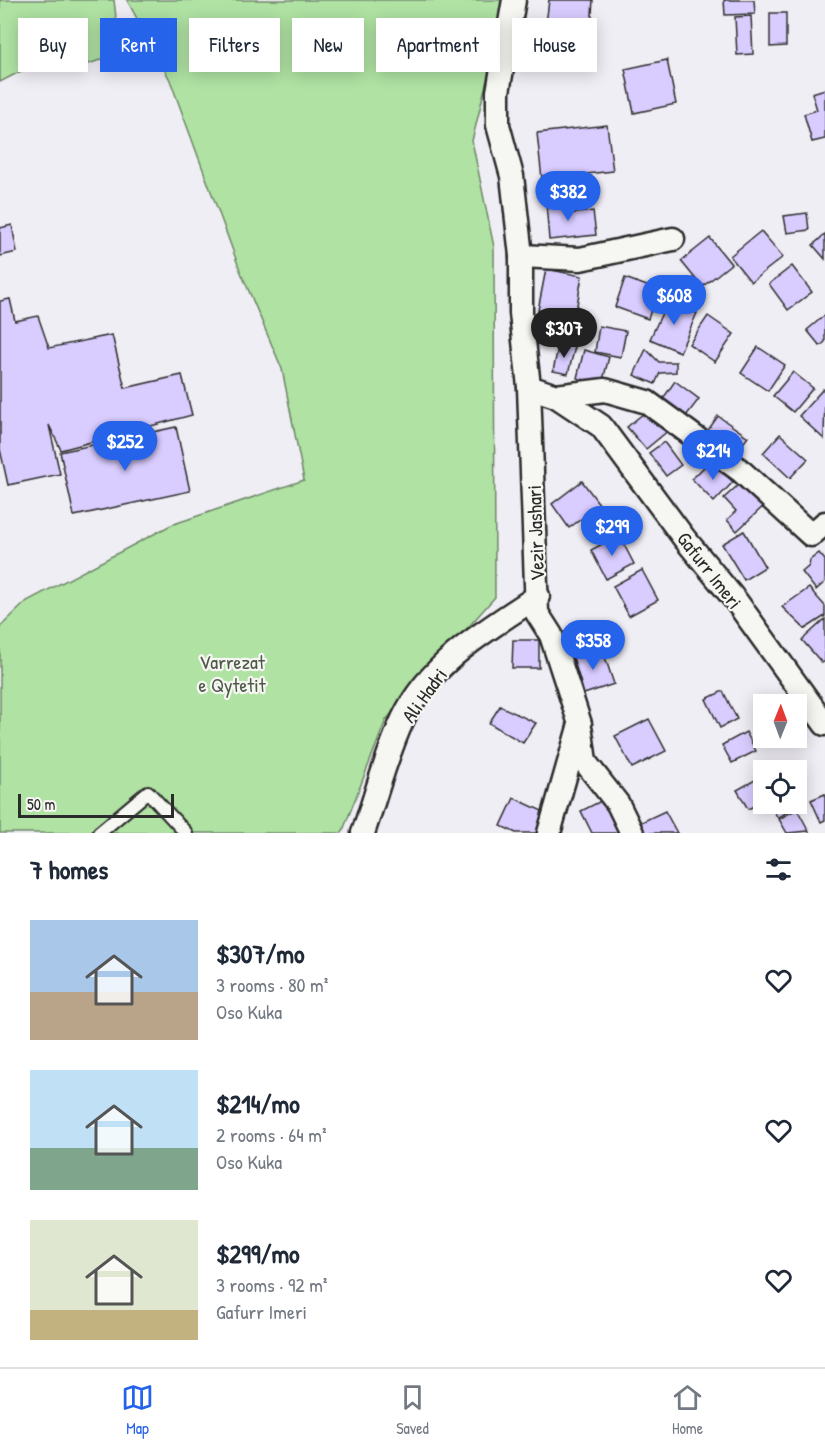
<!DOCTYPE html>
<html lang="en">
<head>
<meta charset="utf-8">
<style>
  :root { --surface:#fff; --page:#f2f2f3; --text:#1f2937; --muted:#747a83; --line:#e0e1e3; --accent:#2563eb }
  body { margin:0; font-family:"Patrick Hand",sans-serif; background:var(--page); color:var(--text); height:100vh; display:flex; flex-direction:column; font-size:22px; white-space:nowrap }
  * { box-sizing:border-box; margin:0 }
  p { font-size:20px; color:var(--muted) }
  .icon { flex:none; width:33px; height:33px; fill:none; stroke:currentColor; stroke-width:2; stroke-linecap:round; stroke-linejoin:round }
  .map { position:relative; height:833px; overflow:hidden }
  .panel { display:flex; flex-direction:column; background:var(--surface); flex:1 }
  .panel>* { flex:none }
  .hud { position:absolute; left:18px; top:18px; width:789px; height:54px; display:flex; gap:12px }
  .needle { width:39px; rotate:1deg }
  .fabs { position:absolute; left:753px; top:694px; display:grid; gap:12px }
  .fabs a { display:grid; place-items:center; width:54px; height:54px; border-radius:0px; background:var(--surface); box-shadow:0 3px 15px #0003; font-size:30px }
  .scale { position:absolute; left:18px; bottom:15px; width:156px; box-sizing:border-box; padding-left:6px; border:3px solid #2b2b2b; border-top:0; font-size:16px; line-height:21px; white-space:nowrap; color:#2b2b2b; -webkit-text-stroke:4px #f6f6f2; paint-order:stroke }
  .price { position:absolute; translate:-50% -51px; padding:0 14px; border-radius:21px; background:var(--accent); color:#fff; font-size:20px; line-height:39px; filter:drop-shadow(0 2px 3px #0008) }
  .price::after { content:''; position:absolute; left:50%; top:36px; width:18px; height:14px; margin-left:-9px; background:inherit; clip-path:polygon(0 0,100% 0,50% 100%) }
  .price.on { background:#222; color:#fff }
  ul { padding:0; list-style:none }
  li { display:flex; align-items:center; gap:18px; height:150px; padding:0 30px }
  li span { display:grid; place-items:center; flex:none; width:168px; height:120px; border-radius:0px; color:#555 }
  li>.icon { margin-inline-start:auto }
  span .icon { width:72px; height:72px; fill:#fffc; stroke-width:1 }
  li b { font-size:26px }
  h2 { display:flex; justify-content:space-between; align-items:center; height:72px; padding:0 30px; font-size:26px }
  .chip { padding:0 21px; border-radius:0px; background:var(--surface); box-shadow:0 3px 15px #0003; font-size:21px; line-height:54px }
  .chip.on { background:var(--accent); color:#fff }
  .tab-bar { display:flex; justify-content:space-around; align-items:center; height:84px; border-top:2px solid var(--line); background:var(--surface); font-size:16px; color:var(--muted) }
  .tab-bar a { display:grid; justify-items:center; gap:3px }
  .tab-bar .on { color:var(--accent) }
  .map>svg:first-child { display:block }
</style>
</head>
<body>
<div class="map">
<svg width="825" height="833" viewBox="0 0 825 833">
  <rect width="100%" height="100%" fill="#f0eef5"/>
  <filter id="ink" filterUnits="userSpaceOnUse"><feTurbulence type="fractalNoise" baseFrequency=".0167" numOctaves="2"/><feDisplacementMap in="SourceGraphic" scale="12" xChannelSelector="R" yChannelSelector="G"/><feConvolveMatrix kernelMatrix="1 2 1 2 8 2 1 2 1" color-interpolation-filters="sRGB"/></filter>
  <g filter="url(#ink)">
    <g fill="#afe2a3" stroke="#6d8667" stroke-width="1.5">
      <polygon points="0,0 114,0 120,53 80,67 29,67 0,82"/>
      <polygon points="127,0 502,0 495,47 472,141 494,247 495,597 386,720 342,833 0,833 0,627 27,601 171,525 304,480 282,369 240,270 170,80"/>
    </g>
    <g fill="#d9ccff" stroke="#2b2b2b" stroke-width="1.5">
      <polygon points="549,0 593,0 591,28 546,24"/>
      <polygon points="724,0 754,0 755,14 725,15"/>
      <polygon points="770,13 786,13 786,46 770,47"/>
      <polygon points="751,16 753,54 737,55 735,17"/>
      <polygon points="667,60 676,104 634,113 625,69"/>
      <polygon points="825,89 825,139 812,142 804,114 817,110 812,93"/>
      <polygon points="607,125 613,171 542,179 537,133"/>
      <polygon points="565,200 567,214 593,211 596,235 549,240 546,202"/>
      <polygon points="807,213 809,230 787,233 784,216"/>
      <polygon points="12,225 17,252 0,256 0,228"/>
      <polygon points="761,231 783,257 751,282 730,256"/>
      <polygon points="825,234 825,259 813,245"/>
      <polygon points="710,238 731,264 702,287 681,261"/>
      <polygon points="792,266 812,292 788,310 769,284"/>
      <polygon points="546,269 582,276 575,317 538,310"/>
      <polygon points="625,278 658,290 648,319 615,307"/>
      <polygon points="10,299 15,321 38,316 49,348 112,335 125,388 182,375 192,415 61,450 49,425 60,474 8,485 0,449 0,301"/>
      <polygon points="668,300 697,313 680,352 650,339"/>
      <polygon points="825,315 825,342 820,346 807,330"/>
      <polygon points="708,316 734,334 715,362 689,344"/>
      <polygon points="599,326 626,331 621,357 595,352"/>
      <polygon points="559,343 575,347 568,374 553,371"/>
      <polygon points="758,347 785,365 768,391 741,373"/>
      <polygon points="646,349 659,362 676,362 676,372 660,373 655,384 634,375"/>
      <polygon points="584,350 609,357 602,384 577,378"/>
      <polygon points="793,372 813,388 793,412 773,396"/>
      <polygon points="675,381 699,399 683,420 660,403"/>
      <polygon points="823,389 825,390 824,439 799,416"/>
      <polygon points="650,408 669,430 646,449 627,427"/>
      <polygon points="718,416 748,437 735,454 706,433"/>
      <polygon points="176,427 190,491 74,516 60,452"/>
      <polygon points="780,434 808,459 790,478 763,453"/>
      <polygon points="664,442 681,465 666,476 649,453"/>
      <polygon points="711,460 733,482 714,502 692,479"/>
      <polygon points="746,478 768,502 737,531 727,520 736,511 724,498"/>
      <polygon points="582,481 600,505 569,528 552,504"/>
      <polygon points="744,531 765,567 744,580 722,544"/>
      <polygon points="619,535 634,564 606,579 591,550"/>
      <polygon points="819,553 825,560 825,582 816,590 802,572 809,566 810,560"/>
      <polygon points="642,570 658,600 629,616 613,586"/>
      <polygon points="809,588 825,606 825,616 805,629 782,607"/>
      <polygon points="825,619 825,661 822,663 802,640"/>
      <polygon points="513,640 539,640 539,668 512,668"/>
      <polygon points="602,648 614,684 584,694 573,657"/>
      <polygon points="723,691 737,719 720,728 706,699"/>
      <polygon points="500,706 536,723 523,743 489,723"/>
      <polygon points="649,719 666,751 632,768 615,736"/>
      <polygon points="746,732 756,751 732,763 722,745"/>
      <polygon points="764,775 764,801 748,809 737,790"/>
      <polygon points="825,794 825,820 821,822 811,800"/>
      <polygon points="514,798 551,815 543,833 516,833 501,826"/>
      <polygon points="605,799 620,830 615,833 592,833 581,811"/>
      <polygon points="775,804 792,804 795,807 778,818 771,807"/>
      <polygon points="797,809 809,831 787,833 779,819"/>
      <polygon points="665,811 677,833 639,833 635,825"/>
    </g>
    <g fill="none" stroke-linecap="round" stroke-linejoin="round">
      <g stroke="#2b2b2b" stroke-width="16">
        <polyline id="lane" points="99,833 148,792 186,833"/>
      </g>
      <g stroke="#2b2b2b" stroke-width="27">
        <g id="street">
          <polyline points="514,0 498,92 498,125 512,176 521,256 521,313 529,387 537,613 551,635 580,724 549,833"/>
          <polyline points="521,256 580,259 673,239"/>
          <polyline points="529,387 556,396 601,426 684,538 736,601 825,724"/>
          <polyline points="556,396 605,390 647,402 741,471 811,535 825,523"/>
          <polyline points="581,732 585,762 618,804 632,833"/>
          <path d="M363,833C376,796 386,755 403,719C429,663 488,629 538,596"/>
        </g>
      </g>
      <use href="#lane" stroke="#f6f6f2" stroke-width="12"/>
      <use href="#street" stroke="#f6f6f2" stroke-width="22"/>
    </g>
  </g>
  <g text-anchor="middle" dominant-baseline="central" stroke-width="4.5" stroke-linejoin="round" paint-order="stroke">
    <g font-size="20" fill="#2b2b2b" stroke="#f6f6f2">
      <text transform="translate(535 533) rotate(-92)">Vezir Jashari</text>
      <text transform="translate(710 570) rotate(52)">Gafurr Imeri</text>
      <text transform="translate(424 695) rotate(-54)">Ali Hadri</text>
    </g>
    <g font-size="20" fill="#4c5949" stroke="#f6f6f2">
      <text x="232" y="661">Varrezat<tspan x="232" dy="23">e Qytetit</tspan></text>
    </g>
  </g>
</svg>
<div class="fabs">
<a><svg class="needle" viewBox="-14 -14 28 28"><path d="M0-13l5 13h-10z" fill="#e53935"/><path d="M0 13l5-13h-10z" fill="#747a83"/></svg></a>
<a><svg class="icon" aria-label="locate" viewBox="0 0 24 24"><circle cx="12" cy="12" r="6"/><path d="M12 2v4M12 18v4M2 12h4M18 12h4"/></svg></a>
</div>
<div class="scale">50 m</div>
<b class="price" style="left:568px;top:222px">$382</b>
<b class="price" style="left:674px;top:326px">$608</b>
<b class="price on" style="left:564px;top:359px">$307</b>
<b class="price" style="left:125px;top:472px">$252</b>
<b class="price" style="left:713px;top:481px">$214</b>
<b class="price" style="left:612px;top:557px">$299</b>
<b class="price" style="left:593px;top:671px">$358</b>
<div class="hud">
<a class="chip">Buy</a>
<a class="chip on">Rent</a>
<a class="chip">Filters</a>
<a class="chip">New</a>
<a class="chip">Apartment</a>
<a class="chip">House</a>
</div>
</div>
<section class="panel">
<h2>7 homes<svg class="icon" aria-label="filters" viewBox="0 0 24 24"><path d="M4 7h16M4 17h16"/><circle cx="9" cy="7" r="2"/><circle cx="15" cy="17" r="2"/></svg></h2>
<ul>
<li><span style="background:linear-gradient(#a9c7e8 60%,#b9a48a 0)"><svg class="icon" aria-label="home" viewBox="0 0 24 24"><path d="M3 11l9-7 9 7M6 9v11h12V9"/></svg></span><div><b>$307/mo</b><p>3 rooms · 80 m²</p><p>Oso Kuka</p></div><svg class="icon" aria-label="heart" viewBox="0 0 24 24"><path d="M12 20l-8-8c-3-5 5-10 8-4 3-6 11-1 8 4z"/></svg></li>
<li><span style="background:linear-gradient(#bfe0f5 65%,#7fa58c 0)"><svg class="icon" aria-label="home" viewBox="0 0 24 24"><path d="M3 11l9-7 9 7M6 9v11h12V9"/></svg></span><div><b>$214/mo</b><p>2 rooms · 64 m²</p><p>Oso Kuka</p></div><svg class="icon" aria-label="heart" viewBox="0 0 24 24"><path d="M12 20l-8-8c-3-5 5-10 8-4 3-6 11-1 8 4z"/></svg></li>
<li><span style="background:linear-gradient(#dfe7d0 75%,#c2b280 0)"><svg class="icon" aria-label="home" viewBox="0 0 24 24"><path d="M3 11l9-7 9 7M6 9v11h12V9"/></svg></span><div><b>$299/mo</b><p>3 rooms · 92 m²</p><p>Gafurr Imeri</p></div><svg class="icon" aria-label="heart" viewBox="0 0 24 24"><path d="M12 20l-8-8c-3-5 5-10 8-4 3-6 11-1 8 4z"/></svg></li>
</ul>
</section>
<nav class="tab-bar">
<a class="on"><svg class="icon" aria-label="map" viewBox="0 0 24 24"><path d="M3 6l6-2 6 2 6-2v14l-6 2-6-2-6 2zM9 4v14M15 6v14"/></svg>Map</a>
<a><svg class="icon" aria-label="saved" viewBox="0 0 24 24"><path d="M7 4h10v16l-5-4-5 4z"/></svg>Saved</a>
<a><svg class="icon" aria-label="home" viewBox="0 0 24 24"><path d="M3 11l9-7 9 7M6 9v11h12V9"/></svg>Home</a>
</nav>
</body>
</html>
